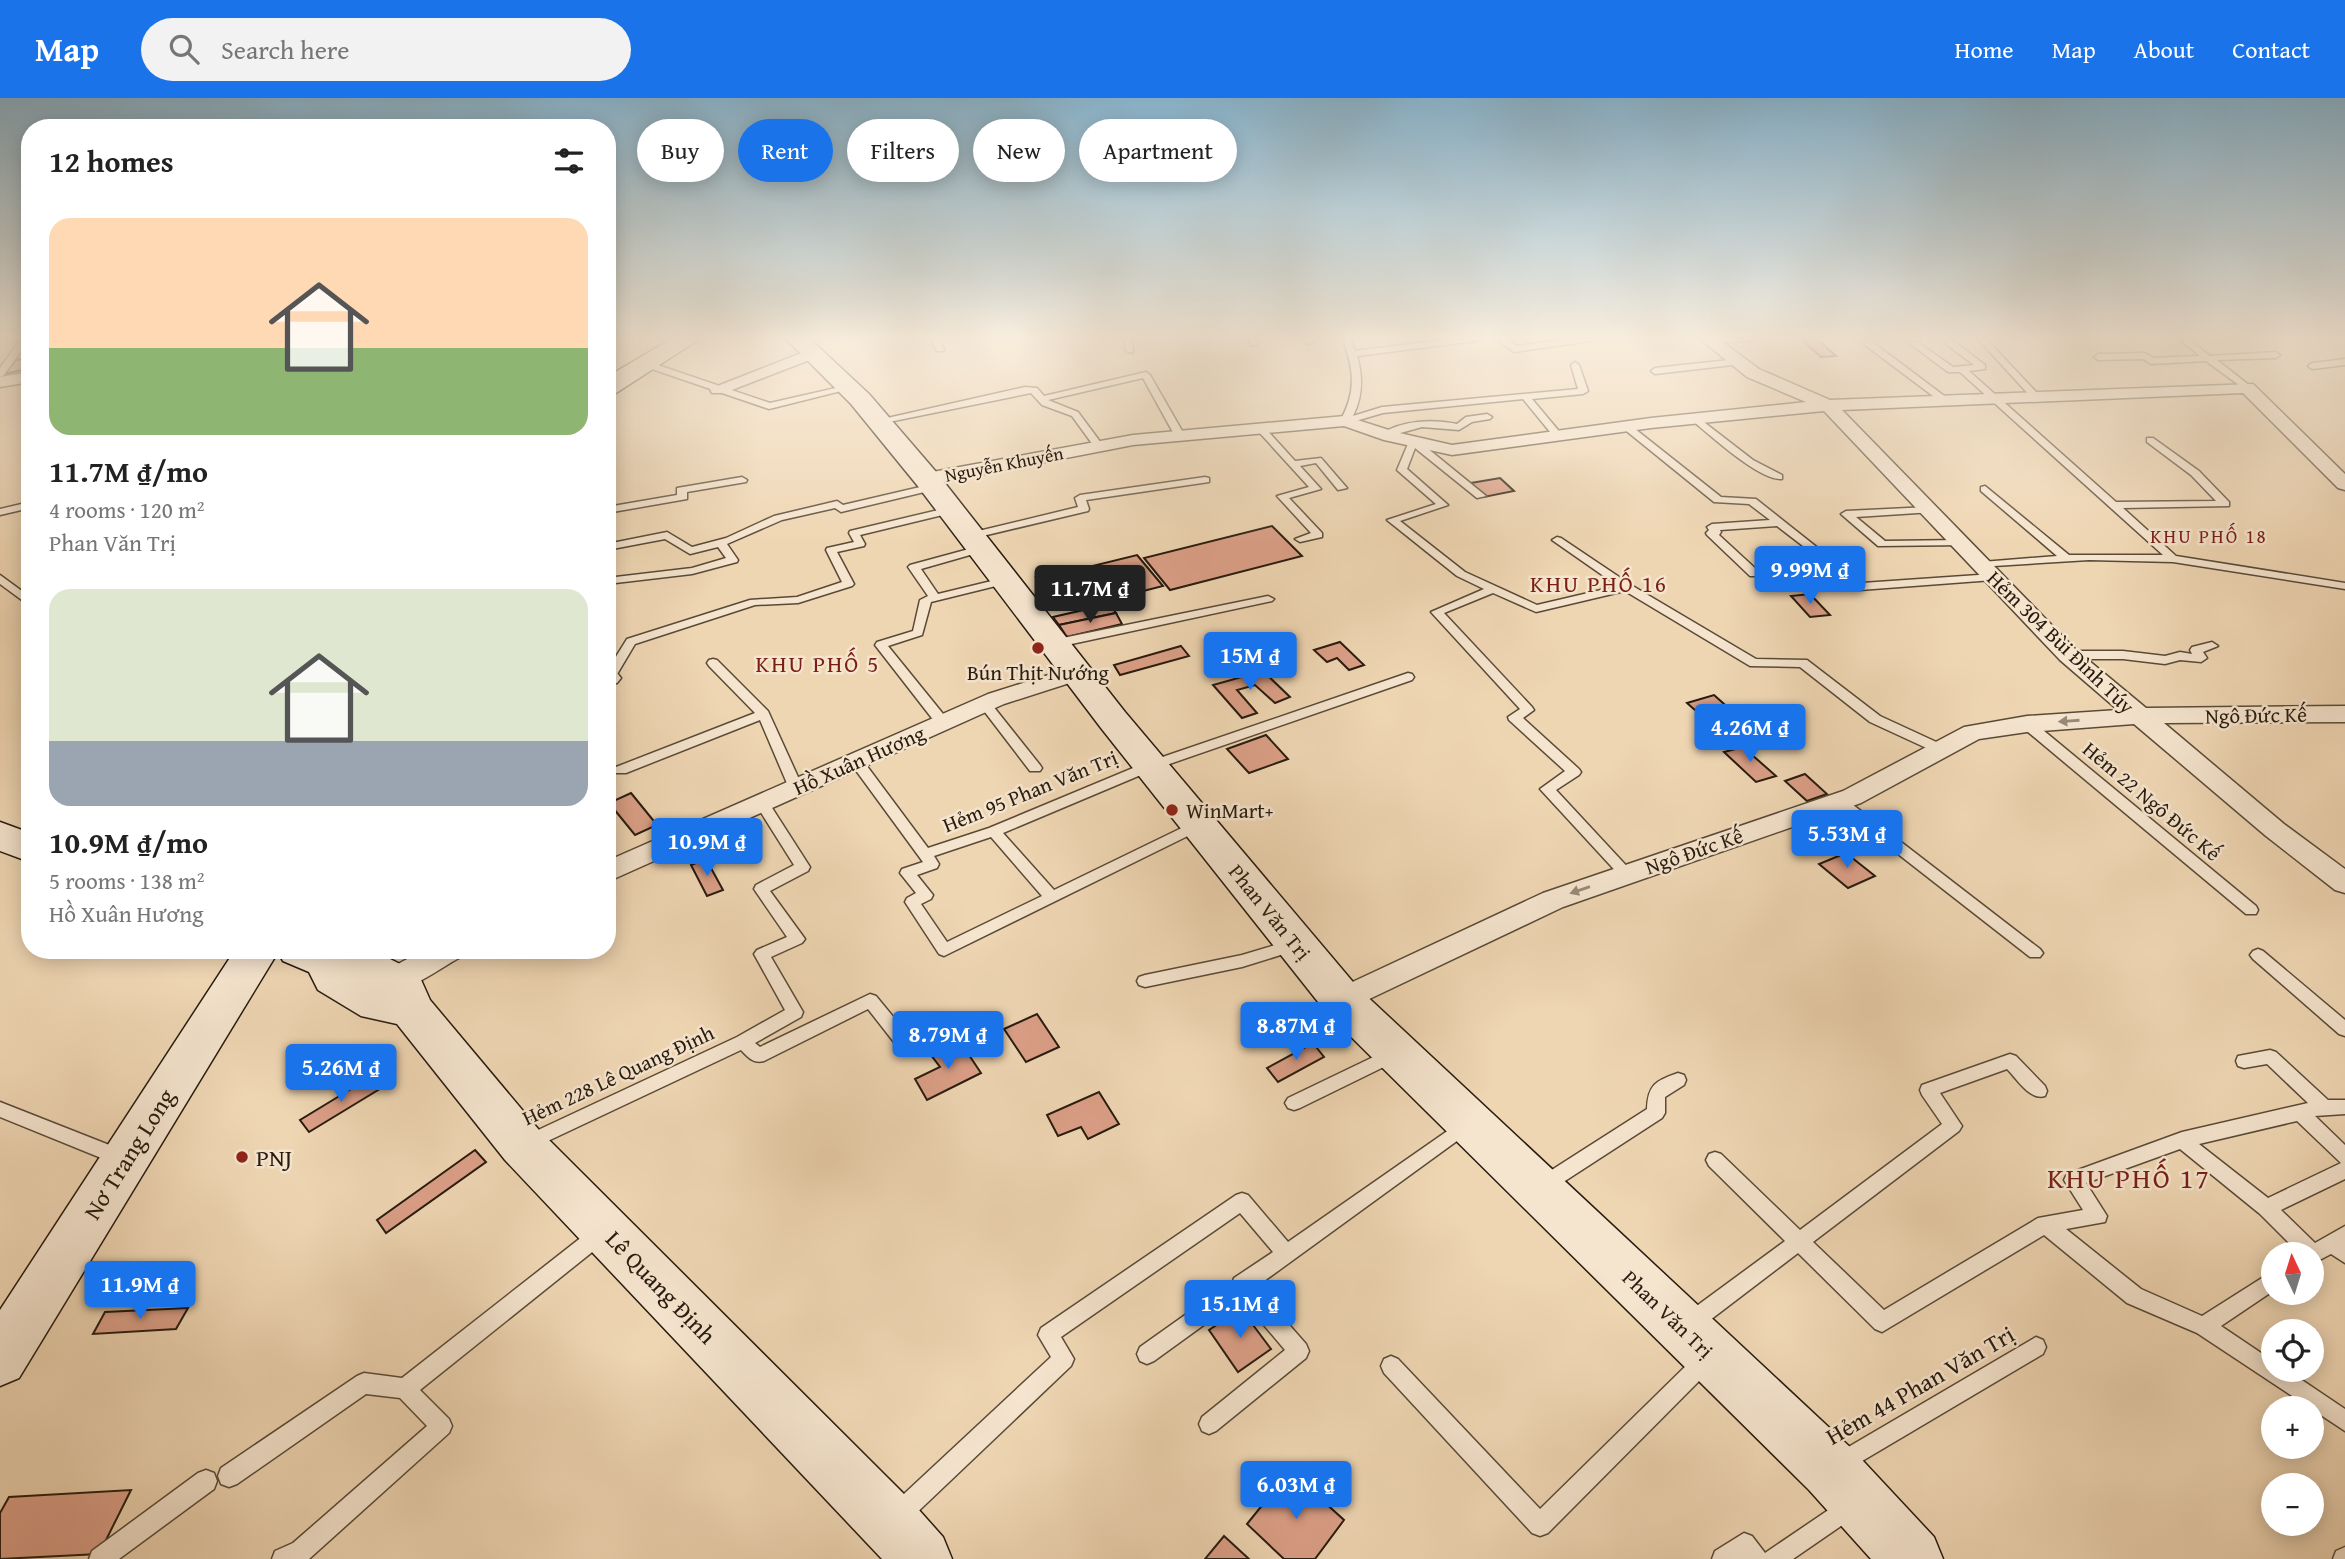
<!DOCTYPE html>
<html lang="en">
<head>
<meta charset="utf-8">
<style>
  :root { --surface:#fff; --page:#f2f2f2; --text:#222; --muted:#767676; --accent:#1a73e8 }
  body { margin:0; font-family:"Gentium Book Plus",serif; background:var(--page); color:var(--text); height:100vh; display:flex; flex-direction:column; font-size:26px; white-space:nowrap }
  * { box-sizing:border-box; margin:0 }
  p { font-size:23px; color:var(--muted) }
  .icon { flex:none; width:38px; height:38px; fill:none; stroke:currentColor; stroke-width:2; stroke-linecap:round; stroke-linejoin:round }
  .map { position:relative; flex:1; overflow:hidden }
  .panel { position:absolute; left:21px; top:21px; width:595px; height:840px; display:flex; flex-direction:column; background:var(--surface); border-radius:28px; box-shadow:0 4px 18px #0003 }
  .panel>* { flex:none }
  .guide { position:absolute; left:637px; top:21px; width:665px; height:63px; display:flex; gap:14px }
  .needle { width:46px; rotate:356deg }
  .controls { position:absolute; left:2261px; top:1144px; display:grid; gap:14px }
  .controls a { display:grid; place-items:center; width:63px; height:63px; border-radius:50%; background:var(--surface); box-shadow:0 4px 18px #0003; font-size:35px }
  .price { position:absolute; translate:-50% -60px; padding:0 16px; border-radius:7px; background:var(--accent); color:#fff; font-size:23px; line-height:46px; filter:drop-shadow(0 2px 4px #0008) }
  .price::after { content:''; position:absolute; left:50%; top:42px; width:21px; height:16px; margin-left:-10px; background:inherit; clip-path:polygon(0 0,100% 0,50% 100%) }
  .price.on { background:#222; color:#fff }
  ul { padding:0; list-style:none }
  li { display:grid; align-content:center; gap:14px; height:371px; padding:0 28px }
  li span { display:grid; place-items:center; height:217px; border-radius:21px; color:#555 }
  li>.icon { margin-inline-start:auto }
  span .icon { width:126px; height:126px; fill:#fffc; stroke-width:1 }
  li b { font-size:30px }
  h2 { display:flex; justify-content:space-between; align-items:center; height:84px; padding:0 28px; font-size:30px }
  .chip { padding:0 24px; border-radius:32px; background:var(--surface); box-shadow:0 4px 18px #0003; font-size:24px; line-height:63px }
  .chip.on { background:var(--accent); color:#fff }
  header { display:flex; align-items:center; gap:42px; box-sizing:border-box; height:98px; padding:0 35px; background:var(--accent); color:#fff }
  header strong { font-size:33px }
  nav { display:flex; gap:38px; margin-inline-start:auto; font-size:24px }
  .search { width:490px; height:63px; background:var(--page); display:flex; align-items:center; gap:18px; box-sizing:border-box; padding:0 24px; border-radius:38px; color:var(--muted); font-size:26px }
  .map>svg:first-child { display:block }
</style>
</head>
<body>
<header>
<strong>Map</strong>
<div class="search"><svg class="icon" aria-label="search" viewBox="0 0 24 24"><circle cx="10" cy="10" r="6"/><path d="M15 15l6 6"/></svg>Search here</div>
<nav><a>Home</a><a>Map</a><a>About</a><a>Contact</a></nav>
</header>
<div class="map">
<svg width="2345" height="1461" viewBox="0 0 2345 1461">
  <rect width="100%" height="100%" fill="#efd6b3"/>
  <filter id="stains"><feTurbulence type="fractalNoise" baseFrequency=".00286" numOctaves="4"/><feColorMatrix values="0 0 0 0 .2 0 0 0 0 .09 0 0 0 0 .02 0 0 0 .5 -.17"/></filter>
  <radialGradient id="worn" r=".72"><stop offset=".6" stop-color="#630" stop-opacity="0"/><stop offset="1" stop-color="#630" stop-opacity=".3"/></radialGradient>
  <g fill="#dca088" stroke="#271b0e" stroke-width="2">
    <polygon points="1817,241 1836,258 1821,259 1802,242"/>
    <polygon points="30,260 30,270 5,276 16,262"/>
    <polygon points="1500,380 1514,393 1484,399 1471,385"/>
    <polygon points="1272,428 1302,458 1170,492 1144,460"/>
    <polygon points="1137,457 1163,488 1104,503 1080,471"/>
    <polygon points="1075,470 1085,483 1046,492 1036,479"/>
    <polygon points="1810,496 1830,517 1810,519 1791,498"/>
    <polygon points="1110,506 1116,515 1059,527 1053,519"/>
    <polygon points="1116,515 1122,526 1067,539 1059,527"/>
    <polygon points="1340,544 1364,567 1349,572 1337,560 1327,564 1314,552"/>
    <polygon points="1181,548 1189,558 1120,577 1114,567"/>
    <polygon points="1263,573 1290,599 1275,605 1255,587 1237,592 1257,615 1242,620 1213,587"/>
    <polygon points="1714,597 1742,622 1715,630 1687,605"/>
    <polygon points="1266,637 1288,661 1249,675 1227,651"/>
    <polygon points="1743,649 1776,678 1756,684 1724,654"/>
    <polygon points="1805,676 1827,696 1807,703 1785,683"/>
    <polygon points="631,695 657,727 635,737 609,705"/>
    <polygon points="1846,755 1875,778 1848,790 1819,766"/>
    <polygon points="706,761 723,792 707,798 691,767"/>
    <polygon points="1037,916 1059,949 1026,964 1004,931"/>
    <polygon points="959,942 981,975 927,1002 915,981 940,969 931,957"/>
    <polygon points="1313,945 1324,959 1278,984 1267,970"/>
    <polygon points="374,977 383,989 309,1034 300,1022"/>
    <polygon points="1099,994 1119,1026 1088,1041 1081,1029 1058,1038 1047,1017"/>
    <polygon points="475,1052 486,1064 386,1135 377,1122"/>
    <polygon points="188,1210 176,1231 93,1236 105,1214"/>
    <polygon points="1241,1211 1271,1251 1238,1274 1209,1232"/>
    <polygon points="1290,1373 1344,1422 1315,1461 1284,1461 1247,1426"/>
    <polygon points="131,1392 99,1456 0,1461 0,1415 9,1399"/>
    <polygon points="1224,1438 1249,1461 1205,1461"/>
  </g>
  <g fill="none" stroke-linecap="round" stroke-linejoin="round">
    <g stroke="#594a37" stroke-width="3">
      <g id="lane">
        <polygon points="22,240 30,241 3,278 0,279 0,270"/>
        <polygon points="930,240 938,240 944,251 943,253 937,253"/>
        <polygon points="1124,240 1132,240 1133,255 1126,253"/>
        <polygon points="1248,240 1256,240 1259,246 1252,248"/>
        <polygon points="1304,240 1312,240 1314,244 1307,246"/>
        <path d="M1342,240H1350L1355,253L1460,240H1480L1476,243L1357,258C1363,279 1363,298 1353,318L1382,309L1578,291L1571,267L1575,264L1579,267L1588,293L1583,296L1532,301L1563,338L1558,341L1555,340L1523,301L1383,315L1345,326L1340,323C1357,294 1354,270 1342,240Z"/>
        <polygon points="1500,240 1506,240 1516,248 1576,240 1595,240 1591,243 1514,254 1500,244"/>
        <polygon points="1711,240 1757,240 1753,243 1708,245 1708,241"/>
        <polygon points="1977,240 1985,240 2038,296 2038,300 2032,300"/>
        <polygon points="2178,240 2187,240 2210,258 2276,254 2280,257 2276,260 2217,262 2250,288 2250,292 2247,293 2206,263 2151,266 2143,261 2098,262 2094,259 2098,256 2145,255 2153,260 2200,258"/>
        <polygon points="1946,242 1952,242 1985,267 1985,271 1969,273 2116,404 2216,403 2191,377 2147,344 2147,340 2153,340 2199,373 2229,404 2229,408 2123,410 2176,458 2345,485 2345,491 2173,464 2089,462 1978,469 1976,467 1982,464 2057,458 1981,393 1981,389 1985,388 2069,457 2163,457 1960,274 1948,274 1909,245 1916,243 1953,269 1974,267 1946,246"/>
        <polygon points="1865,243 1871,243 1947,300 1947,304 1941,304 1865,247"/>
        <polygon points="1738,261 1742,264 1741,266 1655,276 1651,273 1655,270"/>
        <polygon points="2345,261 2345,267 2312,271 2308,268 2312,265"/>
        <polygon points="646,263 770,305 849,287 853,290 769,311 643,268 642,266"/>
        <polygon points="1146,274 1150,277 1185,338 1183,340 1175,338 1143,280 1048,302 1078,314 1104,349 1099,352 1096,351 1072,318 1042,307 1031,295 879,326 874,323 1025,289 1037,290 1044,298"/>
        <path d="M1487,316L1492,319L1490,321L1472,324L1459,332L1422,329L1386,339L1381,336C1402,322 1433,321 1457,326L1466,319Z"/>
        <path d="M1696,318L1753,362L1782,377V381C1760,383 1711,338 1693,323L1691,321Z"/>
        <polygon points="1624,327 1630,327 1721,399 1756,401 1862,485 1993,476 1999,479 1993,482 1860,492 1777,428 1720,432 1721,434 1719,437 1757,472 1767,472 1773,475 1767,478 1750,478 1707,437 1706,435 1709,432 1707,429 1712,426 1770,422 1749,406 1714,404 1624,331"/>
        <polygon points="1258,329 1264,329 1295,363 1321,360 1347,390 1338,392 1316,365 1300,368 1321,391 1289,400 1322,435 1322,439 1300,444 1295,441 1311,435 1277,398 1309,389 1258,333"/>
        <polygon points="1410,341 1416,341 1486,398 1477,400 1415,350 1407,371 1448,407 1400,423 1465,474 1537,507 1618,488 1552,442 1557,439 1561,440 1631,487 1756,561 1807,562 1880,618 1945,648 1947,651 1945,654 1935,654 1870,624 1800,569 1750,568 1625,493 1536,514 1493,495 1444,515 1532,609 1534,612 1523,620 1579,671 1581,674 1579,677 1556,692 1634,776 1632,780 1622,780 1540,691 1565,673 1509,622 1508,619 1520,611 1431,514 1484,491 1457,478 1387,422 1436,406 1397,372"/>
        <polygon points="742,379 747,382 746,384 687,394 687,401 607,415 607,409 677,397 677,390"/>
        <polygon points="1205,379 1209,380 1209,384 1086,402 1089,411 1088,413 970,441 965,438 966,436 1078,409 1075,400 1080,397"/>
        <polygon points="933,386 937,387 937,391 841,414 835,410 782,422 727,446 738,462 737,464 692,476 607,486 607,480 692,470 726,460 718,449 690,456 665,441 607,452 607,446 667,434 692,449 726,440 774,418 837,403 843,407"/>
        <polygon points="30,404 30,410 0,417 0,411"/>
        <polygon points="951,409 955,410 955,414 860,437 865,446 864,448 837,454 854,486 852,488 798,505 755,507 635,546 613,583 607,583 607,573 627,541 750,502 797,499 842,484 826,452 827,450 854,444 849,435 850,433"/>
        <polygon points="1929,409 1934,412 1933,414 1856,419 1885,443 1961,442 1966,445 1965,447 1878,448 1841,416 1846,413"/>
        <polygon points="980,448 985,451 984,453 921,471 938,496 1004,480 1008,481 1008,485 931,504 922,537 888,548 948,622 949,625 943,629 938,628 875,547 877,544 913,533 920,502 928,498 908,469 910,467"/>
        <polygon points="0,477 30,499 30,508 0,486"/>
        <polygon points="1268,498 1274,501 1272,503 1053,550 1047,546 1053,542"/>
        <polygon points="2212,544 2218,548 2203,554 2207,560 2201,564 2180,562 2165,566 2123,561 2068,561 2062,557 2068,553 2123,553 2165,558 2180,554 2192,556 2190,552 2192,549"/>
        <polygon points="713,561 717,562 768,613 803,690 801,693 791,693 789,690 760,622 626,675 616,675 614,672 616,669 755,615 709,568 707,565 709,562"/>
        <path d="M1408,575L1412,576L1414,579L1412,582L1155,671L1003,735L1054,792L1194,724L1199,722L1206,727L1204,730L944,858L939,856L905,804L907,800L916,795L900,775L902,771L923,764L849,663L856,659L861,660L928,750L989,730L1145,665ZM991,739L1042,798L947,844L921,806L931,801L933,797L917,777L937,770L939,766L934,758Z"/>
        <polygon points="985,602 989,603 1040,667 1042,670 1040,673 1030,673 981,609 979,606 981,603"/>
        <polygon points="2027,622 2032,623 2256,808 2258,812 2256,816 2246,816 2022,629 2021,626"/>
        <polygon points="1839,698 1844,700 2040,851 2043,855 2040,859 2030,859 1834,706 1832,703 1834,700"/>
        <path d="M762,700L767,702L810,769L808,773L770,793L805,841L802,845L771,859L803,914L801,919L755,945L760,949L870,896L876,898L909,938L911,943L909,948L903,950L897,948L868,911L764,963C753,966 748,959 741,952L533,1050L527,1053L521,1050L518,1045L521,1040L737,939L785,912L754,856L757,852L787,839L754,791L756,787L794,767L755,705Z"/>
        <polygon points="1295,841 1300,843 1303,847 1300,851 1242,869 1145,889 1139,887 1137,883 1139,879 1145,877 1242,857"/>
        <polygon points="2258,851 2263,853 2345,922 2345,938 2339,936 2253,861 2250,857 2253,853"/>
        <polygon points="1392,950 1398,952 1400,957 1398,962 1300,1010 1294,1012 1288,1010 1285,1005 1288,1000"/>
        <path d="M2270,952L2276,954L2328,1002H2345V1016L2315,1018L2345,1047V1081L2281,1112L2315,1145L2345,1128V1165L2331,1156L2312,1166V1157H2301L2260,1116L2180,1051L2086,1085L2107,1118L2105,1124L2066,1131L2141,1191L2202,1218L2273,1173V1193L2221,1228L2273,1263V1272H2287L2345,1311V1333L2197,1235L2127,1205L2044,1137L1882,1234L1875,1231L1798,1155L1697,1232L1690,1235L1683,1232L1680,1225L1683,1218L1785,1143L1709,1068L1706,1062L1709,1056L1715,1054L1721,1056L1800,1132L1942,1026L1922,997L1920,992L1922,987L2010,956L2016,958L2045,988L2047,993L2045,998C2030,1003 2017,981 2007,971L1940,995L1962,1028L1959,1033L1813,1144L1884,1212L2038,1120L2083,1112L2064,1082L2067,1076L2182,1034L2308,1005L2267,966L2244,970L2238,968L2236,963L2238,958ZM2297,1023L2341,1065L2268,1100L2199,1046Z"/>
        <path d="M1678,975L1684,977L1686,982L1684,987L1665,999V1015L1662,1020L1548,1094L1542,1096L1536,1094L1533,1088L1536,1082L1647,1011C1648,987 1655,983 1678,975Z"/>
        <polygon points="0,1004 127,1054 130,1060 127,1066 121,1068 0,1019"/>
        <polygon points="1466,1020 1472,1022 1475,1027 1472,1032 1256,1189 1306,1246 1309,1253 1306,1260 1216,1333 1209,1336 1202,1333 1199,1326 1202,1319 1285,1252 1241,1200 1154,1263 1147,1266 1140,1263 1137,1256 1140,1249 1233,1183 1234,1180 1273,1154 1240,1115 1061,1239 1074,1261 1071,1268 907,1424 899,1427 891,1424 888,1416 891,1408 1051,1259 1038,1237 1041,1230 1236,1097 1242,1095 1248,1097 1288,1144"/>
        <polygon points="599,1128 606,1131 608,1137 606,1143 420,1292 449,1321 452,1328 449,1335 309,1461 272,1461 275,1453 293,1445 427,1328 400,1300 366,1296 237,1386 229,1389 221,1386 218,1378 221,1370 357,1278 364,1275 402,1280 592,1131"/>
        <polygon points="2036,1239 2043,1242 2046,1249 2043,1256 1847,1372 1840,1376 1833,1372 1829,1365 1833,1358"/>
        <polygon points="1705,1253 1712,1256 1715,1263 1712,1270 1548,1435 1540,1438 1532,1435 1384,1275 1381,1268 1384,1261 1391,1258 1398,1261 1540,1411 1698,1256"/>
        <polygon points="206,1372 214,1375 217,1383 214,1391 119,1461 89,1461 92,1453 198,1375"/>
        <polygon points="1849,1398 1857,1401 1860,1409 1857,1417 1793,1461 1712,1461 1715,1453 1744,1435 1752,1438 1765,1455"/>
        <polygon points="2345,1449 2345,1461 2333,1461 2336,1453"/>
      </g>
    </g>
    <g stroke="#594a37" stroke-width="3">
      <g id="street">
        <polygon points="1699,240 1717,240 1759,271 1830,302 2253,286 2345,376 2345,392 2338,390 2243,295 1842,312 2076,552 2146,610 2345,608 2345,624 2164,625 2284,726 2345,771 2345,795 2335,792 2266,738 2134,626 2027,634 1979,641 1861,705 1563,809 1342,914 1331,910 1327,902 1331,894 1543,795 1843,693 1964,629 2027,618 2118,612 2060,562 1824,313 1651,330 1452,357 1384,342 1344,328 1133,347 927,387 918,381 927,375 1133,337 1345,318 1395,334 1452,347 1651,320 1806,304 1747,279"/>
        <polygon points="814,250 822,255 820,258 724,295 712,295 710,291"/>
        <polygon points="30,274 30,284 0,289 0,279"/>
        <polygon points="1077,568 1085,570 1088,575 1085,580 1004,606 607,784 607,763 988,596"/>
        <polygon points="607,573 617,575 621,580 617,585 607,587"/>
        <path d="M424,852H463L459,860C438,871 406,898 383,890L378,882L383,874Z"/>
      </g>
    </g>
    <g stroke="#271b0e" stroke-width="3">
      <g id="secondary">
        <polygon points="673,240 701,240 616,295 607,297 607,279"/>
        <polygon points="785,240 809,240 869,296 937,375 1125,614 1358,890 1851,1350 1934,1439 1943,1461 1871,1461 1809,1392 1326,914 1101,630 917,387 851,306"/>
        <polygon points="0,724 30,735 30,764 0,753"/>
        <polygon points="235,852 372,852 418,875 430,902 539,1032 911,1403 943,1439 952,1461 882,1461 505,1062 397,926 361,918 318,892 309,874 283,863 278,854 19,1280 0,1288 0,1212"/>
      </g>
    </g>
    <use href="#lane" fill="#f5e4ce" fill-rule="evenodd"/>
    <use href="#street" fill="#f5e4ce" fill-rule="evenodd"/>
    <use href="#secondary" fill="#f5e4ce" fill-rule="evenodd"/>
  </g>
  <defs><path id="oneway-solid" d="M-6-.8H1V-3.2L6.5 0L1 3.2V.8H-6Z" transform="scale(1.75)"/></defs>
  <g fill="#988a78">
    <use href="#oneway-solid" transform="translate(2069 623) rotate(176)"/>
    <use href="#oneway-solid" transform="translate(1580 792) rotate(161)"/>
  </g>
  <linearGradient id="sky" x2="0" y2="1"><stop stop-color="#89b6d0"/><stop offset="0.54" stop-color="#f8eddd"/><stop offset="1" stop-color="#f8eddd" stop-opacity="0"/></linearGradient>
  <rect width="2345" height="444" fill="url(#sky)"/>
  <g fill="#8f2418" stroke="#f5e4ce" stroke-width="2.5">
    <circle cx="1038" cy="550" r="7"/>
    <circle cx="1172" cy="712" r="7"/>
    <circle cx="242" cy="1059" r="7"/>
  </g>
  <g text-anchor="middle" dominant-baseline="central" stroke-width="5" stroke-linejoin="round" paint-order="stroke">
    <g font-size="18" fill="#271b0e" stroke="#f5e4ce">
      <text transform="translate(1004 366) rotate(-11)">Nguyễn Khuyến</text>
    </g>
    <g font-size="19" letter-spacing="2" fill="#7a1f14" stroke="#f5e4ce">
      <text x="2209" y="438">KHU PHỐ 18</text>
    </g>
    <g font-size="21" fill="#271b0e" stroke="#f5e4ce">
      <text transform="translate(2061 544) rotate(44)">Hẻm 304 Bùi Đình Túy</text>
      <text transform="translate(2256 617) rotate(-1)">Ngô Đức Kế</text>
      <text transform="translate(859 662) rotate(-24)">Hồ Xuân Hương</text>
      <text transform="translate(1030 693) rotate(-22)">Hẻm 95 Phan Văn Trị</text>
      <text transform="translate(2152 703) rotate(40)">Hẻm 22 Ngô Đức Kế</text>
      <text transform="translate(1694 753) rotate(-19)">Ngô Đức Kế</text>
      <text transform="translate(1270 814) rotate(51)">Phan Văn Trị</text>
      <text transform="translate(618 977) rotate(-25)">Hẻm 228 Lê Quang Định</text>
      <text transform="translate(1668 1216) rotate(44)">Phan Văn Trị</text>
    </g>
    <g font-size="21" fill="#271b0e" stroke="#f5e4ce">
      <text x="1038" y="574">Bún Thịt Nướng</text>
      <text x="1186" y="712" text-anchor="start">WinMart+</text>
    </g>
    <g font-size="23" letter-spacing="2" fill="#7a1f14" stroke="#f5e4ce">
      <text x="1599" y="485">KHU PHỐ 16</text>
      <text x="818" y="565">KHU PHỐ 5</text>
    </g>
    <g font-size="24" fill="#271b0e" stroke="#f5e4ce">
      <text transform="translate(129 1056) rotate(-58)">Nơ Trang Long</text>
      <text transform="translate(661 1189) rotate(46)">Lê Quang Định</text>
      <text transform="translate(1920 1287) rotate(-30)">Hẻm 44 Phan Văn Trị</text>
    </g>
    <g font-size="24" fill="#271b0e" stroke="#f5e4ce" text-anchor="start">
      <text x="256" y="1059">PNJ</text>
    </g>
    <g font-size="28" letter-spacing="2" fill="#7a1f14" stroke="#f5e4ce">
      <text x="2129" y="1079">KHU PHỐ 17</text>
    </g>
  </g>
  <rect width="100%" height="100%" filter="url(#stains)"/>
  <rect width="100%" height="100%" fill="url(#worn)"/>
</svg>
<div class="controls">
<a><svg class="needle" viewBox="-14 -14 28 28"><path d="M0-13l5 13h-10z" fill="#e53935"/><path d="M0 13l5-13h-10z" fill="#767676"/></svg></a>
<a><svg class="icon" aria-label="locate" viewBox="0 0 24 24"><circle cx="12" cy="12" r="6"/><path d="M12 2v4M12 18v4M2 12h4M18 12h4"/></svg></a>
<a>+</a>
<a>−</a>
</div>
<b class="price" style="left:1810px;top:508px">9.99M ₫</b>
<b class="price on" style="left:1090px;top:527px">11.7M ₫</b>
<b class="price" style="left:1250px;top:594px">15M ₫</b>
<b class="price" style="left:1750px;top:666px">4.26M ₫</b>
<b class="price" style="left:1847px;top:772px">5.53M ₫</b>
<b class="price" style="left:707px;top:780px">10.9M ₫</b>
<b class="price" style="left:1296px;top:964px">8.87M ₫</b>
<b class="price" style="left:948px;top:973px">8.79M ₫</b>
<b class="price" style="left:341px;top:1006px">5.26M ₫</b>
<b class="price" style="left:140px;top:1223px">11.9M ₫</b>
<b class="price" style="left:1240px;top:1242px">15.1M ₫</b>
<b class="price" style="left:1296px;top:1423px">6.03M ₫</b>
<div class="guide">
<a class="chip">Buy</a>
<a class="chip on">Rent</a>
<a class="chip">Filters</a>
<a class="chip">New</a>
<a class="chip">Apartment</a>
</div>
<section class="panel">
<h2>12 homes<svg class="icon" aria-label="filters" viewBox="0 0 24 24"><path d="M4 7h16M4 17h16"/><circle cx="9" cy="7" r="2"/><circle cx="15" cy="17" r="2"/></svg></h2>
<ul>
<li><span style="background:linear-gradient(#ffd9b3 60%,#8fb573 0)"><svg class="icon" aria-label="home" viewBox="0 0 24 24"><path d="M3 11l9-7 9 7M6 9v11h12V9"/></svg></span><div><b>11.7M ₫/mo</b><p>4 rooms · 120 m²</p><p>Phan Văn Trị</p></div></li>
<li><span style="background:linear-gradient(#dfe7d0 70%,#9aa5b1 0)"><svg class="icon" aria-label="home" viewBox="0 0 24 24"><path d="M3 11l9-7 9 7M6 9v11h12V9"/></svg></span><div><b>10.9M ₫/mo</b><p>5 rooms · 138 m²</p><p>Hồ Xuân Hương</p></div></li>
</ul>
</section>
</div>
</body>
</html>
